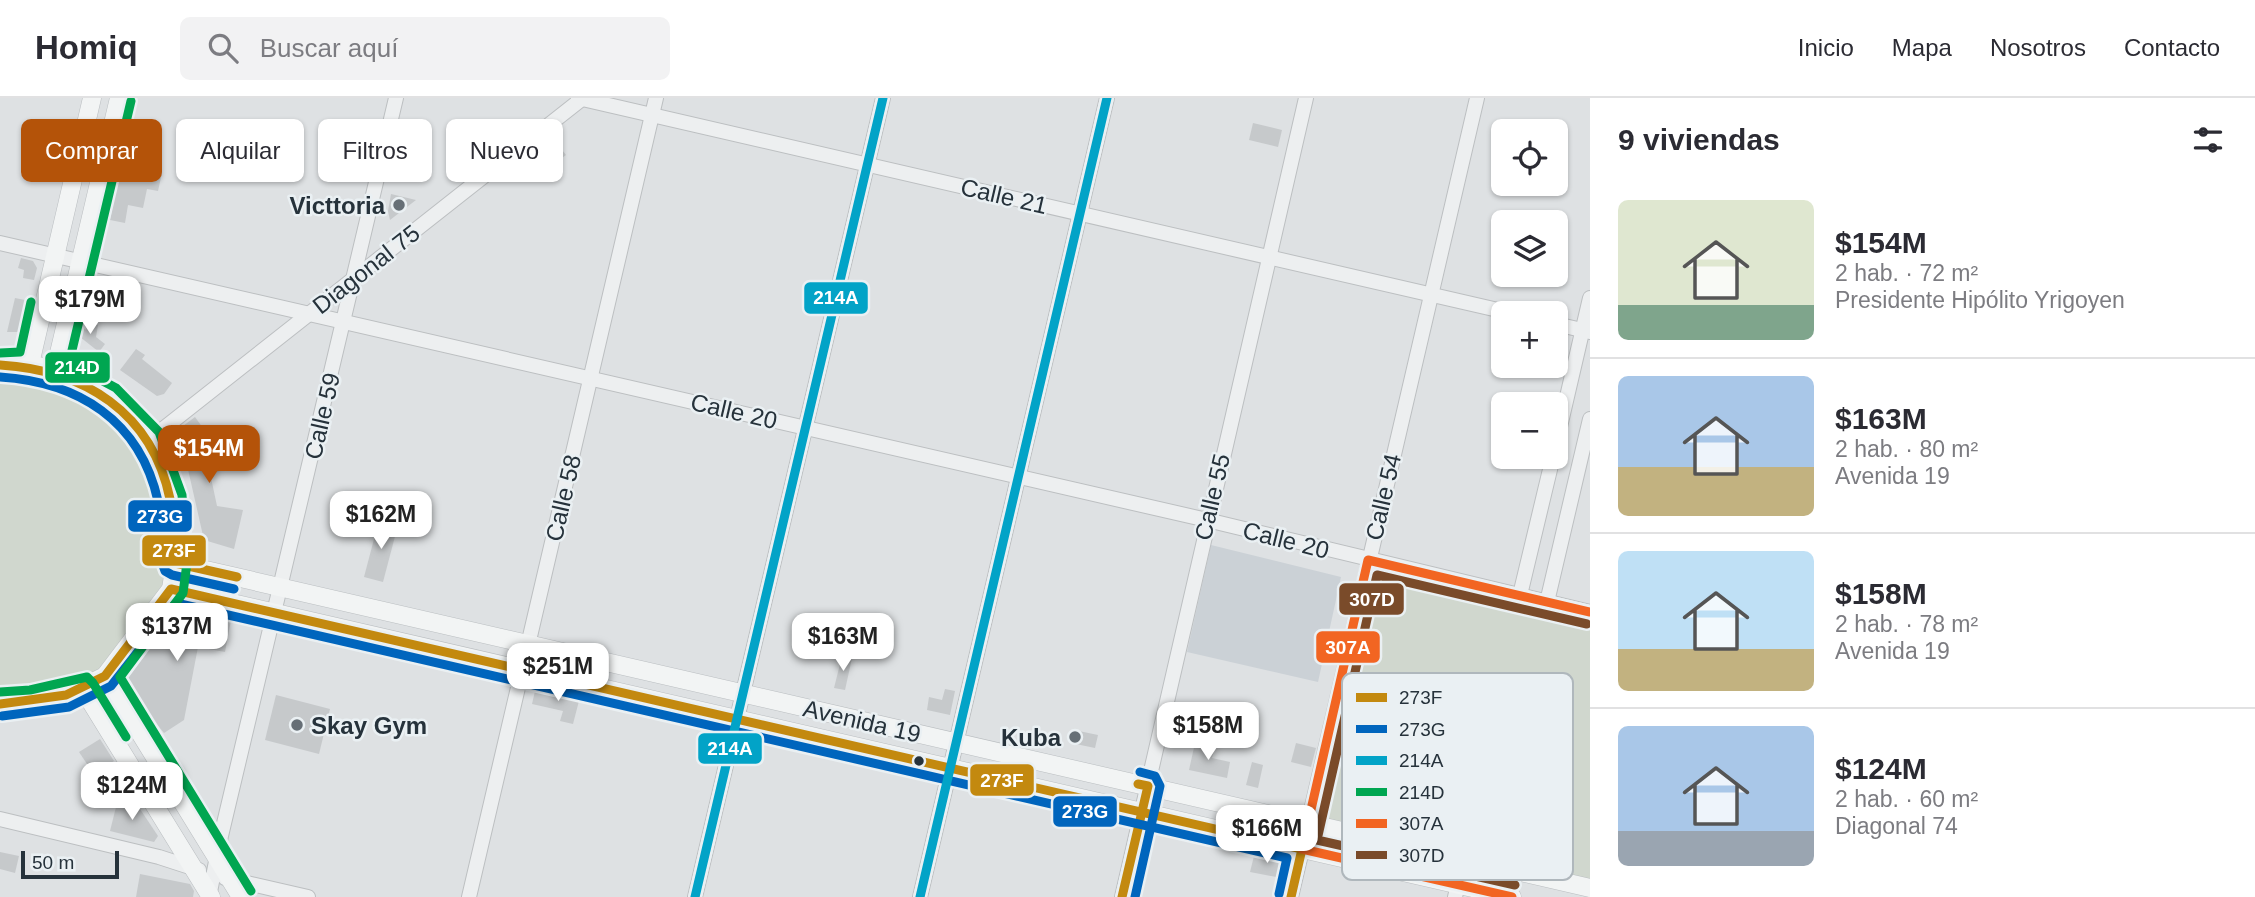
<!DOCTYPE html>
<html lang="es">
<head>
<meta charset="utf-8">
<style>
  :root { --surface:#fff; --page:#f2f2f3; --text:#2b2b33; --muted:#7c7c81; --line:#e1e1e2; --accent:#b45309 }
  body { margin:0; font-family:Helvetica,sans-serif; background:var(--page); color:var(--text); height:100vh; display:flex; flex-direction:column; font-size:26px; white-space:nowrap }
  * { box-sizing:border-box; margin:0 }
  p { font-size:23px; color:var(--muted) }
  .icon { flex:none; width:38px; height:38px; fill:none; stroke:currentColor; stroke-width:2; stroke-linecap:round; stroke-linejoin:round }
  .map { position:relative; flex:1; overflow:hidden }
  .drawer { display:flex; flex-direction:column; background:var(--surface); width:665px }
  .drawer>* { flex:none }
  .hud { position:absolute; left:21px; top:21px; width:665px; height:63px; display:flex; gap:14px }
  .controls { position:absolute; left:1491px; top:21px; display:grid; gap:14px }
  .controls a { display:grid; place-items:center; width:77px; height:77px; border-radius:10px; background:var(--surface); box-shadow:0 2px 5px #0004; font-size:35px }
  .scale { position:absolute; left:21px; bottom:18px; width:98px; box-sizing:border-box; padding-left:7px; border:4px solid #26323b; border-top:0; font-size:19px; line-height:24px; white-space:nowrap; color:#26323b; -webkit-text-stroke:5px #eaf0f3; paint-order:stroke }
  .price { position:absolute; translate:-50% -60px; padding:0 16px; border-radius:14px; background:#fff; color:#222; font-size:23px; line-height:46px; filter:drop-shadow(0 2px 4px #0008) }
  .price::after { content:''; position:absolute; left:50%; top:42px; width:21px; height:16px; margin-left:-10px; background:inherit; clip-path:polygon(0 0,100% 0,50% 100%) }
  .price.current { background:var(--accent); color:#fff }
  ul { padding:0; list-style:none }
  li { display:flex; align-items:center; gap:21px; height:175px; padding:0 28px }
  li+li { border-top:2px solid var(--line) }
  li span { display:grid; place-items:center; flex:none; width:196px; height:140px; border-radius:10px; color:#555 }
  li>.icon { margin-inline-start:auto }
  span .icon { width:84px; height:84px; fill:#fffc; stroke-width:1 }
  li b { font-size:30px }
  h2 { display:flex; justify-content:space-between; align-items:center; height:84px; padding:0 28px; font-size:30px }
  .tag { padding:0 24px; border-radius:10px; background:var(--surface); box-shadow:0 2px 5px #0004; font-size:24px; line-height:63px }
  .tag.current { background:var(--accent); color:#fff }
  header { display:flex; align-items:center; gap:42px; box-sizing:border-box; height:98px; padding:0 35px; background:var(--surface); border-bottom:2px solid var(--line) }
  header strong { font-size:33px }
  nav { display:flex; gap:38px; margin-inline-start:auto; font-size:24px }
  .search { width:490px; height:63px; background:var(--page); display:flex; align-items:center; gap:18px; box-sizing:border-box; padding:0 24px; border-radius:10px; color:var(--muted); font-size:26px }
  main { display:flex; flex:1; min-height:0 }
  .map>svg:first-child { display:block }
</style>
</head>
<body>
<header>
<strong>Homiq</strong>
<div class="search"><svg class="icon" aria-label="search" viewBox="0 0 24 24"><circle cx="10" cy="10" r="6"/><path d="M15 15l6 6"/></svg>Buscar aquí</div>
<nav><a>Inicio</a><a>Mapa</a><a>Nosotros</a><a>Contacto</a></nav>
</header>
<main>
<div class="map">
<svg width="1590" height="799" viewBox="0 0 1590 799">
  <rect width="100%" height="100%" fill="#dee1e3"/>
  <polygon fill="#cbd1d6" points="1211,447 1341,479 1318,584 1187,554"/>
  <g fill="#d0d7ce">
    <polygon points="29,270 64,279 126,322 164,388 174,456 165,490 100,575 77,587 0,596 0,274"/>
    <polygon points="1390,474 1590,522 1590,785 1330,725 1325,715 1377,486"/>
  </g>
  <g fill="#c6c9cb">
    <polygon points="1253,25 1282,32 1278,49 1249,42"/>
    <polygon points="551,38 566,57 551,68 536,49"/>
    <polygon points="121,67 162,75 158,93 147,91 143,110 128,107 125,125 110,122"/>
    <polygon points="391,96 416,102 390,122 388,113"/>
    <polygon points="21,160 33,163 37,170 34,182 23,180 24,172 18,170"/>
    <polygon points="15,200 30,203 20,234 7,234"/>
    <polygon points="78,225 86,232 88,225 98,227 96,239 105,246 99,254 75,235"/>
    <polygon points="136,251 145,257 142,261 172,285 164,296 157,298 120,272"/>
    <polygon points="195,319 218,351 225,350 230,371 210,375 217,408 243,412 234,451 204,442 180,336 183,328"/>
    <polygon points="379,422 398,427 383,484 364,479"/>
    <polygon points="183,505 232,517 225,554 198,549 184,622 164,635 124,586"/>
    <polygon points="842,558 852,560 845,592 834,590"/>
    <polygon points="539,590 580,599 573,626 560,623 563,613 532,606 535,593"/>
    <polygon points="945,591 955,593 950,617 927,612 929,599 942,602"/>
    <polygon points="276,597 330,611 319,656 265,642"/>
    <polygon points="1074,632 1098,637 1095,650 1071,645"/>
    <polygon points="100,641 114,663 93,675 79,654"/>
    <polygon points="1195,645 1215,649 1212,660 1230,664 1227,680 1189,672"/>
    <polygon points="1296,645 1316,650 1311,669 1291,664"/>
    <polygon points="1252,664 1263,667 1258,690 1246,687"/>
    <polygon points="118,701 136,705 158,738 154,744 110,733"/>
    <polygon points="0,754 19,758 15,775 0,771"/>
    <polygon points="1255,754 1280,759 1284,766 1281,780 1250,774"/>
    <polygon points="140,776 190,786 194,793 193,799 136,799"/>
  </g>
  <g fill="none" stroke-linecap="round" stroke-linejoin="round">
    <g stroke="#bcbfc1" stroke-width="16">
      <g id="minor">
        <polyline points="578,0 1511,215"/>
        <polyline points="0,145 1207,422 1590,514"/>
        <polyline points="1556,226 1590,234"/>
        <polyline points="149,342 583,0"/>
        <polyline points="1556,346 1590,200"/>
        <polyline points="1520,497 1553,359"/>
        <polyline points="1547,504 1590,321"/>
        <polyline points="0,721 159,759 199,772"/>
        <polyline points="225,780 308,799"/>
        <polyline points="209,799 221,738 396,0"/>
        <polyline points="469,799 656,0"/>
        <polyline points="695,799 883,0"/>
        <polyline points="920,799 1107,0"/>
        <polyline points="1122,799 1306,0"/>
        <polyline points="1291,799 1477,0"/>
        <polyline points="1455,799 1464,761"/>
        <polyline points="1478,799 1485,766"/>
      </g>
    </g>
    <g stroke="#babec1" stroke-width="19">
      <g id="major">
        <polyline points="30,266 92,0"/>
        <polyline points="0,267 30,266 55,272 108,299 149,342 170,399 175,465 171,491 105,578 66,597 0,606"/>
        <polyline points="55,272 119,0"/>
        <polyline points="175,465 1590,790"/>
        <polyline points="171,491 1512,799"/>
        <polyline points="105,578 241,799"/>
        <polyline points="83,591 211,799"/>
      </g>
    </g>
    <use href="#minor" stroke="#edeff0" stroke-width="14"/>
    <use href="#major" stroke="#f2f4f4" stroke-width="18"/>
    <g stroke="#eaf0f3" stroke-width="14">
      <g id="bus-1">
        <path d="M0,267C84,272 152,314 170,401C175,422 173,444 175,465L237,479"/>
        <polyline points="0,606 66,597 105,578 171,491 1302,751 1291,799"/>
        <polyline points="1122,799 1148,688 1138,686"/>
      </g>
    </g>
    <g stroke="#eaf0f3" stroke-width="14">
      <g id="bus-2">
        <path d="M0,279C78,284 140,322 158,403C163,424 156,452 165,473L172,477L234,491"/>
        <polyline points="2,618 69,609 111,588 176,505 1287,760 1279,796"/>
        <polyline points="1135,799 1160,688 1155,678 1140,674"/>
      </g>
    </g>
    <g stroke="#eaf0f3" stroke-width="14">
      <g id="bus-3">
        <polyline points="695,799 883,0"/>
        <polyline points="920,799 1107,0"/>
      </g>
    </g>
    <g stroke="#eaf0f3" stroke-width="14">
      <g id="bus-4">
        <polyline points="131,3 69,265 116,290 159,334 182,397 187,465 183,495 120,579 251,793"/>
        <polyline points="0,255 20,254 31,204"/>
        <polyline points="0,594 30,592 87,579 93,585 126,639"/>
      </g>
    </g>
    <g stroke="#eaf0f3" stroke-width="14">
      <polyline id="bus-5" points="1512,799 1302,751 1368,462 1590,514"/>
    </g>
    <g stroke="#eaf0f3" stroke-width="14">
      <polyline id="bus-6" points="1515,787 1317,742 1377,477 1587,526"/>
    </g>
    <use href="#bus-1" stroke="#c3890f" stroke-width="9"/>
    <use href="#bus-2" stroke="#0065bd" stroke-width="9"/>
    <use href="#bus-3" stroke="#02a3c7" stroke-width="9"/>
    <use href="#bus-4" stroke="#00a651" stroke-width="9"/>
    <use href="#bus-5" stroke="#f26522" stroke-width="9"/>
    <use href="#bus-6" stroke="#7a4b2a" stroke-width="9"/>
  </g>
  <g fill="#666f76" stroke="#eaf0f3" stroke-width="2.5">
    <circle cx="399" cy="107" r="7"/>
    <circle cx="297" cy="627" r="7"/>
    <circle cx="1075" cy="639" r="7"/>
  </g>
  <circle fill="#26323b" stroke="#eaf0f3" stroke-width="2.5" cx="919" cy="663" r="6"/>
  <g text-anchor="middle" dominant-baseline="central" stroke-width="5" stroke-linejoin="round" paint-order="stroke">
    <g font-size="24" fill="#26323b" stroke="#eaf0f3">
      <text transform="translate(1004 98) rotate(13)">Calle 21</text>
      <text transform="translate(366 171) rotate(-38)">Diagonal 75</text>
      <text transform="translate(734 313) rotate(13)">Calle 20</text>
      <text transform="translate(322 318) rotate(-77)">Calle 59</text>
      <text transform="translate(1212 399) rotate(-77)">Calle 55</text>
      <text transform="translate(1383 399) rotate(-77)">Calle 54</text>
      <text transform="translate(563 400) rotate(-77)">Calle 58</text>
      <text transform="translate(1286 442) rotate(14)">Calle 20</text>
      <text transform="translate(862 623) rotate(13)">Avenida 19</text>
    </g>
    <g font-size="24" font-weight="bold" fill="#26323b" stroke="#eaf0f3" text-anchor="end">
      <text x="385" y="107">Victtoria</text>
      <text x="311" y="627" text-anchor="start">Skay Gym</text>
      <text x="1061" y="639">Kuba</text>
    </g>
  </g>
  <rect x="1342" y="575" width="231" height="207" rx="10" fill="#eaf0f3" stroke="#afb7bc" stroke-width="2"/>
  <rect x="1356" y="595" width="31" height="9" fill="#c3890f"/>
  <rect x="1356" y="627" width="31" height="8" fill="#0065bd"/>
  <rect x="1356" y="658" width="31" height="9" fill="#02a3c7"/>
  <rect x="1356" y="690" width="31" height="8" fill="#00a651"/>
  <rect x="1356" y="721" width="31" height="9" fill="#f26522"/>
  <rect x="1356" y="753" width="31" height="8" fill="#7a4b2a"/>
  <g font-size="19" fill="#26323b">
    <text x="1399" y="606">273F</text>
    <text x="1399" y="638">273G</text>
    <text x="1399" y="669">214A</text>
    <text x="1399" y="701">214D</text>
    <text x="1399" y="732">307A</text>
    <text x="1399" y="764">307D</text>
  </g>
  <g stroke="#eaf0f3" stroke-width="2.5">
    <rect x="803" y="183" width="66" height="34" rx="7" fill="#02a3c7"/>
    <rect x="44" y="253" width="67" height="33" rx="7" fill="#00a651"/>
    <rect x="127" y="401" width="66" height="34" rx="7" fill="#0065bd"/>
    <rect x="141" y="436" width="66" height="33" rx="7" fill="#c3890f"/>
    <rect x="1338" y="484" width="67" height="34" rx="7" fill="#7a4b2a"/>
    <rect x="1315" y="532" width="66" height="34" rx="7" fill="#f26522"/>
    <rect x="697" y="634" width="66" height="33" rx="7" fill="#02a3c7"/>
    <rect x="969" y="665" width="66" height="34" rx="7" fill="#c3890f"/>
    <rect x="1052" y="697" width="66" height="33" rx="7" fill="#0065bd"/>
  </g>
  <g font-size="19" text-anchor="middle" font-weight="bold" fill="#fff">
    <text x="836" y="206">214A</text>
    <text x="77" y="276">214D</text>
    <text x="160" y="425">273G</text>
    <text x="174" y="459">273F</text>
    <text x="1372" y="508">307D</text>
    <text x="1348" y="556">307A</text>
    <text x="730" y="657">214A</text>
    <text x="1002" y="689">273F</text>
    <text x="1085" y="720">273G</text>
  </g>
</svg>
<div class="controls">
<a><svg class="icon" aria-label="locate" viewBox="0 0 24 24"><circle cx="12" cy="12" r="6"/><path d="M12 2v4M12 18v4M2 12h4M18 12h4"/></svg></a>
<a><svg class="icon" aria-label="layers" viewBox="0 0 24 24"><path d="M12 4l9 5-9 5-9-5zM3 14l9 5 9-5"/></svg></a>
<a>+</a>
<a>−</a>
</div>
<div class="scale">50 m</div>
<b class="price" style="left:90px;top:238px">$179M</b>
<b class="price current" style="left:209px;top:387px">$154M</b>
<b class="price" style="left:381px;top:453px">$162M</b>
<b class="price" style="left:177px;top:565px">$137M</b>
<b class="price" style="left:843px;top:575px">$163M</b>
<b class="price" style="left:558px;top:605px">$251M</b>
<b class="price" style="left:1208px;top:664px">$158M</b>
<b class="price" style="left:132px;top:724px">$124M</b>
<b class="price" style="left:1267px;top:767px">$166M</b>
<div class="hud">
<a class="tag current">Comprar</a>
<a class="tag">Alquilar</a>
<a class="tag">Filtros</a>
<a class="tag">Nuevo</a>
</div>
</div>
<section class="drawer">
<h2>9 viviendas<svg class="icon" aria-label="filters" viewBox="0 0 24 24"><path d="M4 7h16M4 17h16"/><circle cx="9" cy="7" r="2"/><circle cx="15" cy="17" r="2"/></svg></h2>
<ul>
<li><span style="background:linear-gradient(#dfe7d0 75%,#7fa58c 0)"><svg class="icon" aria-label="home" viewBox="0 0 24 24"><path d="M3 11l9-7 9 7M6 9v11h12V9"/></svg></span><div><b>$154M</b><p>2 hab. · 72 m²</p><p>Presidente Hipólito Yrigoyen</p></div></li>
<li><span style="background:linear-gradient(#a9c7e8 65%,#c2b280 0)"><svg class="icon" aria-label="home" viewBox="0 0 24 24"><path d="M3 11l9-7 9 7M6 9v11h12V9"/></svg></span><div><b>$163M</b><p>2 hab. · 80 m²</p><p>Avenida 19</p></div></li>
<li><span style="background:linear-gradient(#bfe0f5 70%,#c2b280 0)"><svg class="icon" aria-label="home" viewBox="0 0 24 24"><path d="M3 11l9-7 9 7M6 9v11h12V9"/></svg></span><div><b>$158M</b><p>2 hab. · 78 m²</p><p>Avenida 19</p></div></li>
<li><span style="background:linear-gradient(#a9c7e8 75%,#9aa5b1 0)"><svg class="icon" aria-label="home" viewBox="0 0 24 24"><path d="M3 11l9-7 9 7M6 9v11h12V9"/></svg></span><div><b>$124M</b><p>2 hab. · 60 m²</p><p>Diagonal 74</p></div></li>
</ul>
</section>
</main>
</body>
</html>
